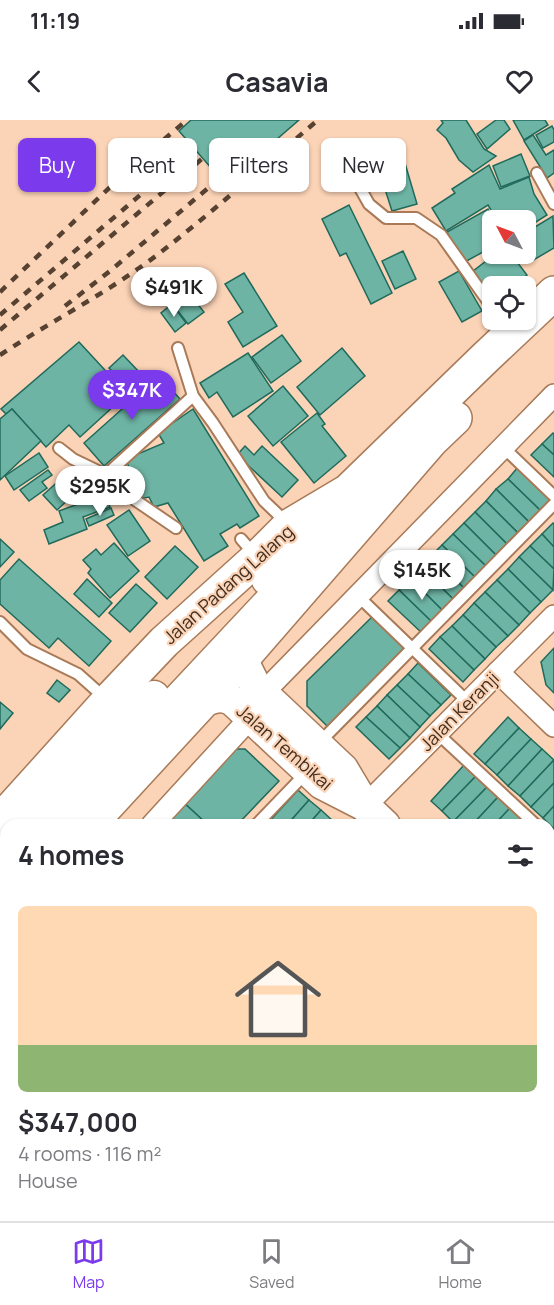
<!DOCTYPE html>
<html lang="en">
<head>
<meta charset="utf-8">
<style>
  :root { --surface:#fff; --page:#f7f7f7; --text:#2b2b33; --muted:#7c7c81; --line:#e1e1e2; --accent:#7c3aed }
  body { margin:0; font-family:Manrope,sans-serif; background:var(--page); color:var(--text); height:100vh; display:flex; flex-direction:column; font-size:22px; white-space:nowrap }
  * { box-sizing:border-box; margin:0 }
  p { font-size:20px; color:var(--muted) }
  .icon { flex:none; width:33px; height:33px; fill:none; stroke:currentColor; stroke-width:2; stroke-linecap:round; stroke-linejoin:round }
  .map { position:relative; flex:1; overflow:hidden }
  .panel { position:absolute; left:0px; top:699px; width:555px; height:402px; display:flex; flex-direction:column; background:var(--surface); border-radius:18px 18px 0 0; box-shadow:0 2px 4px #0004 }
  .panel>* { flex:none }
  .hud { position:absolute; left:18px; top:18px; width:519px; height:54px; display:flex; gap:12px }
  .needle { width:39px; rotate:311deg }
  .tools { position:absolute; left:482px; top:90px; display:grid; gap:12px }
  .tools a { display:grid; place-items:center; width:54px; height:54px; border-radius:9px; background:var(--surface); box-shadow:0 2px 4px #0004; font-size:30px }
  .price { position:absolute; translate:-50% -51px; padding:0 14px; border-radius:21px; background:#fff; color:#222; font-size:20px; line-height:39px; filter:drop-shadow(0 2px 3px #0008) }
  .price::after { content:''; position:absolute; left:50%; top:36px; width:18px; height:14px; margin-left:-9px; background:inherit; clip-path:polygon(0 0,100% 0,50% 100%) }
  .price.selected { background:var(--accent); color:#fff }
  ul { padding:0; list-style:none }
  li { display:grid; align-content:center; gap:12px; height:318px; padding:0 18px }
  li span { display:grid; place-items:center; height:186px; border-radius:9px; color:#555 }
  li>.icon { margin-inline-start:auto }
  span .icon { width:108px; height:108px; fill:#fffc; stroke-width:1 }
  li b { font-size:26px }
  h2 { display:flex; justify-content:space-between; align-items:center; height:72px; padding:0 18px; font-size:26px }
  .tag { padding:0 21px; border-radius:9px; background:var(--surface); box-shadow:0 2px 4px #0004; font-size:21px; line-height:54px }
  .tag.selected { background:var(--accent); color:#fff }
  .status { display:flex; justify-content:space-between; align-items:center; height:42px; padding:0 30px; background:var(--surface); direction:ltr }
  .status svg { height:16px; fill:currentColor }
  header { display:flex; justify-content:space-between; align-items:center; height:78px; padding:0 18px; background:var(--surface); font-size:27px; font-weight:700 }
  .dock { display:flex; justify-content:space-around; align-items:center; height:84px; border-top:2px solid var(--line); background:var(--surface); font-size:16px; color:var(--muted) }
  .dock a { display:grid; justify-items:center; gap:3px }
  .dock .selected { color:var(--accent) }
  .map>svg:first-child { display:block }
</style>
</head>
<body>
<div class="status"><b>11:19</b><svg viewBox="0 0 49 12"><path d="M0 12V9h3v3zM5 12V6h3v6zM10 12V3h3v9zM15 12V0h3v12zM26 1h20v11H26zM47 4h2v5h-2z"/></svg></div>
<header><svg class="icon" aria-label="back" viewBox="0 0 24 24"><path d="M15 5l-7 7 7 7"/></svg>Casavia<svg class="icon" aria-label="heart" viewBox="0 0 24 24"><path d="M12 20l-8-8c-3-5 5-10 8-4 3-6 11-1 8 4z"/></svg></header>
<div class="map">
<svg width="554" height="1101" viewBox="0 0 554 1101">
  <rect width="100%" height="100%" fill="#fbd3b6"/>
  <g fill="#6eb4a4" stroke="#206a5c" stroke-width="1.5">
    <polygon points="191,0 299,0 225,64 179,11"/>
    <polygon points="441,0 466,0 484,29 496,36 473,52 459,40 446,18 437,10 443,3"/>
    <polygon points="496,0 504,0 510,9 487,29 477,14"/>
    <polygon points="513,0 545,0 548,5 524,20"/>
    <polygon points="552,6 554,10 554,22 543,28 536,15"/>
    <polygon points="533,15 546,35 554,30 554,53 547,58 524,21"/>
    <polygon points="396,25 400,34 378,44 373,35"/>
    <polygon points="521,34 530,56 501,67 493,46"/>
    <polygon points="404,40 417,84 392,91 384,66 378,67 373,49"/>
    <polygon points="489,45 500,69 529,57 534,74 547,95 525,109 525,100 497,100 488,85 446,111 432,88 455,73 452,69"/>
    <polygon points="349,85 392,173 371,184 346,133 340,136 322,99"/>
    <polygon points="488,89 494,100 492,100 492,127 463,143 447,112"/>
    <polygon points="553,96 554,128 530,142 525,133 525,113"/>
    <polygon points="403,131 416,159 395,169 382,141"/>
    <polygon points="495,134 511,134 527,155 511,166 492,166 492,179 472,152"/>
    <polygon points="459,151 482,191 462,202 439,162"/>
    <polygon points="244,153 277,206 243,227 228,202 243,192 225,164"/>
    <polygon points="186,169 204,192 188,204 170,181"/>
    <polygon points="172,184 186,203 175,212 161,193"/>
    <polygon points="282,215 301,241 271,263 252,237"/>
    <polygon points="79,222 127,274 80,317 69,305 46,327 12,289 6,294 1,289"/>
    <polygon points="342,228 365,256 320,295 297,267"/>
    <polygon points="248,233 273,271 233,297 217,272 209,278 200,263"/>
    <polygon points="123,235 141,254 127,267 109,248"/>
    <polygon points="159,256 180,279 104,346 84,323"/>
    <polygon points="283,266 308,296 273,326 248,296"/>
    <polygon points="12,289 41,321 0,360 0,299"/>
    <polygon points="193,289 259,396 240,408 237,404 220,414 228,426 204,441 168,383 154,387 149,377 139,379 126,339 164,323 158,313"/>
    <polygon points="317,293 325,304 322,306 346,336 314,363 281,322"/>
    <polygon points="553,313 554,314 554,335 542,324"/>
    <polygon points="542,324 554,335 554,357 531,335"/>
    <polygon points="245,326 254,335 262,326 298,360 282,377 237,335"/>
    <polygon points="39,333 48,347 14,370 5,356"/>
    <polygon points="518,347 554,382 543,393 508,359"/>
    <polygon points="73,348 86,363 57,390 43,375"/>
    <polygon points="48,350 52,355 42,362 47,368 29,381 20,370"/>
    <polygon points="508,359 543,393 532,405 496,369"/>
    <polygon points="103,368 110,387 83,397 87,409 49,424 44,410 63,402 59,391 78,384 76,379"/>
    <polygon points="496,369 532,405 521,416 486,381"/>
    <polygon points="486,381 521,416 510,427 475,392"/>
    <polygon points="111,388 114,395 89,406 86,399"/>
    <polygon points="129,390 150,421 128,436 107,405"/>
    <polygon points="475,392 510,427 499,438 464,403"/>
    <polygon points="464,403 499,438 489,449 453,414"/>
    <polygon points="553,403 554,404 554,427 542,414"/>
    <polygon points="453,414 489,449 478,460 442,425"/>
    <polygon points="542,414 554,427 554,449 530,426"/>
    <polygon points="0,419 14,432 0,447"/>
    <polygon points="114,423 139,451 110,478 88,453 91,449 83,440 96,429 101,435"/>
    <polygon points="442,425 478,460 467,471 431,436"/>
    <polygon points="175,426 198,447 167,479 145,457"/>
    <polygon points="530,426 554,449 553,470 519,437"/>
    <polygon points="431,436 467,471 456,482 421,447"/>
    <polygon points="519,437 553,470 541,482 508,449"/>
    <polygon points="19,439 111,521 89,546 58,518 49,528 0,484 0,460"/>
    <polygon points="421,447 456,482 445,493 410,458"/>
    <polygon points="508,449 541,482 530,493 497,460"/>
    <polygon points="410,458 445,493 434,504 399,470"/>
    <polygon points="87,459 112,483 99,497 74,474"/>
    <polygon points="497,460 530,493 519,505 485,472"/>
    <polygon points="136,464 157,483 130,512 109,493"/>
    <polygon points="399,470 434,504 424,515 388,481"/>
    <polygon points="485,472 519,505 508,516 474,483"/>
    <polygon points="474,483 508,516 496,527 463,495"/>
    <polygon points="375,494 409,529 330,609 307,586 307,561"/>
    <polygon points="463,495 496,527 485,539 452,506"/>
    <polygon points="452,506 485,539 474,550 440,517"/>
    <polygon points="440,517 474,550 463,562 429,529"/>
    <polygon points="554,528 554,573 546,565 541,542"/>
    <polygon points="418,543 451,575 441,585 408,554"/>
    <polygon points="408,554 441,585 430,596 397,565"/>
    <polygon points="57,560 70,570 59,582 47,573"/>
    <polygon points="397,565 430,596 420,607 387,575"/>
    <polygon points="387,575 420,607 410,618 377,586"/>
    <polygon points="0,582 13,593 0,609"/>
    <polygon points="377,586 410,618 400,628 366,597"/>
    <polygon points="366,597 400,628 389,639 356,607"/>
    <polygon points="508,597 519,608 485,644 474,634"/>
    <polygon points="519,608 531,619 497,655 485,644"/>
    <polygon points="531,619 542,629 508,666 497,655"/>
    <polygon points="233,629 245,629 279,661 237,705 208,705 182,681"/>
    <polygon points="542,629 554,640 520,676 508,666"/>
    <polygon points="554,640 554,663 531,687 520,676"/>
    <polygon points="464,645 476,656 442,691 431,681"/>
    <polygon points="476,656 487,667 453,702 442,691"/>
    <polygon points="554,663 554,686 543,698 531,687"/>
    <polygon points="487,667 498,677 472,705 456,705 453,702"/>
    <polygon points="298,670 309,680 287,705 266,705"/>
    <polygon points="498,677 510,688 494,705 472,705"/>
    <polygon points="309,680 321,690 308,705 287,705"/>
    <polygon points="182,681 208,705 161,705"/>
    <polygon points="554,686 554,709 543,698"/>
    <polygon points="510,688 521,699 515,705 494,705"/>
    <polygon points="321,690 333,701 329,705 308,705"/>
    <polygon points="554,733 554,756 549,761 549,738"/>
    <polygon points="554,756 554,779 549,784 549,761"/>
    <polygon points="554,779 554,797 549,792 549,784"/>
    <polygon points="6,891 6,926 0,921 0,898"/>
    <polygon points="551,913 554,913 554,975 552,977 549,975 549,915"/>
    <polygon points="0,945 6,951 6,981 0,987"/>
    <polygon points="6,1005 6,1095 8,1095 0,1101 0,1011"/>
    <polygon points="87,1095 121,1095 116,1101 82,1101"/>
    <polygon points="134,1095 141,1095 147,1101 129,1101"/>
    <polygon points="209,1095 295,1095 299,1099 297,1101 216,1101"/>
    <polygon points="464,1095 524,1095 531,1101 471,1101"/>
  </g>
  <g fill="none" stroke-linecap="round" stroke-linejoin="round">
    <g stroke="#a87a58" stroke-width="14">
      <g id="lane">
        <polyline points="537,53 554,84"/>
        <polyline points="355,59 369,84 386,98 416,98 441,115 492,187"/>
        <polyline points="178,228 193,276 213,303 264,381 287,403"/>
        <polyline points="503,327 554,376"/>
        <polyline points="59,328 73,339 123,363 135,380 176,408"/>
        <polyline points="107,354 193,276"/>
        <polyline points="241,419 254,434"/>
        <polyline points="358,476 468,582"/>
        <polyline points="0,502 27,529 78,554 105,578"/>
        <polyline points="437,613 536,705"/>
        <polyline points="319,623 554,384"/>
        <polyline points="256,705 306,653"/>
        <polyline points="549,717 554,722"/>
        <polyline points="549,842 554,836"/>
        <polyline points="0,936 6,941"/>
        <polyline points="0,998 6,992"/>
        <polyline points="549,998 554,993"/>
        <polyline points="313,1095 319,1101"/>
        <polyline points="545,1095 552,1101"/>
      </g>
    </g>
    <g stroke="#a87a58" stroke-width="24">
      <g id="street">
        <polyline points="498,552 554,606"/>
        <polyline points="262,574 554,275"/>
        <polyline points="365,686 554,496"/>
        <polyline points="152,705 251,597"/>
        <polyline points="0,863 6,857"/>
        <polyline points="175,1095 182,1101"/>
        <polyline points="425,1095 432,1101"/>
        <polyline points="40,1101 45,1095"/>
        <polyline points="339,1101 345,1095"/>
      </g>
    </g>
    <g stroke="#a87a58" stroke-width="33">
      <g id="secondary">
        <polyline points="267,460 307,419 342,378"/>
        <polyline points="242,539 256,567 343,649 365,686"/>
        <path d="M205,581C216,577 223,575 233,581L322,664L365,686L385,705"/>
        <polyline points="28,705 154,576"/>
        <polyline points="60,705 297,452"/>
        <polyline points="0,734 6,728"/>
        <polyline points="0,769 6,763"/>
        <polyline points="549,858 554,863"/>
      </g>
    </g>
    <g stroke="#a87a58" stroke-width="36">
      <g id="primary">
        <polyline points="0,701 108,581 164,522 257,438 289,406 348,371 485,238 554,173"/>
        <polyline points="89,705 242,539 432,320 455,298"/>
        <polyline points="0,798 6,792"/>
      </g>
    </g>
    <use href="#lane" stroke="#fff" stroke-width="10"/>
    <use href="#street" stroke="#fff" stroke-width="21"/>
    <use href="#secondary" stroke="#fff" stroke-width="30"/>
    <use href="#primary" stroke="#fff" stroke-width="33"/>
    <g stroke="#574232" stroke-width="4.5" stroke-dasharray="8 8" stroke-linecap="butt">
      <polyline points="0,172 128,50 187,0"/>
      <polyline points="65,186 110,151 220,58"/>
      <polyline points="0,195 194,29"/>
      <polyline points="0,210 203,38"/>
      <path d="M0,235C53,200 111,171 161,132C215,90 266,44 318,0"/>
    </g>
  </g>
  <g text-anchor="middle" dominant-baseline="central" stroke-width="4.5" stroke-linejoin="round" paint-order="stroke">
    <g font-size="18" fill="#402d1f" stroke="#fbd3b6">
      <text transform="translate(228 464) rotate(-42)">Jalan Padang Lalang</text>
      <text transform="translate(459 591) rotate(-45)">Jalan Keranji</text>
      <text transform="translate(285 627) rotate(41)">Jalan Tembikai</text>
    </g>
  </g>
</svg>
<div class="tools">
<a><svg class="needle" viewBox="-14 -14 28 28"><path d="M0-13l5 13h-10z" fill="#e53935"/><path d="M0 13l5-13h-10z" fill="#7c7c81"/></svg></a>
<a><svg class="icon" aria-label="locate" viewBox="0 0 24 24"><circle cx="12" cy="12" r="6"/><path d="M12 2v4M12 18v4M2 12h4M18 12h4"/></svg></a>
</div>
<b class="price" style="left:174px;top:198px">$491K</b>
<b class="price selected" style="left:132px;top:301px">$347K</b>
<b class="price" style="left:100px;top:397px">$295K</b>
<b class="price" style="left:422px;top:481px">$145K</b>
<div class="hud">
<a class="tag selected">Buy</a>
<a class="tag">Rent</a>
<a class="tag">Filters</a>
<a class="tag">New</a>
</div>
<section class="panel">
<h2>4 homes<svg class="icon" aria-label="filters" viewBox="0 0 24 24"><path d="M4 7h16M4 17h16"/><circle cx="9" cy="7" r="2"/><circle cx="15" cy="17" r="2"/></svg></h2>
<ul>
<li><span style="background:linear-gradient(#ffd9b3 75%,#8fb573 0)"><svg class="icon" aria-label="home" viewBox="0 0 24 24"><path d="M3 11l9-7 9 7M6 9v11h12V9"/></svg></span><div><b>$347,000</b><p>4 rooms · 116 m²</p><p>House</p></div></li>
</ul>
</section>
</div>
<nav class="dock">
<a class="selected"><svg class="icon" aria-label="map" viewBox="0 0 24 24"><path d="M3 6l6-2 6 2 6-2v14l-6 2-6-2-6 2zM9 4v14M15 6v14"/></svg>Map</a>
<a><svg class="icon" aria-label="saved" viewBox="0 0 24 24"><path d="M7 4h10v16l-5-4-5 4z"/></svg>Saved</a>
<a><svg class="icon" aria-label="home" viewBox="0 0 24 24"><path d="M3 11l9-7 9 7M6 9v11h12V9"/></svg>Home</a>
</nav>
</body>
</html>
